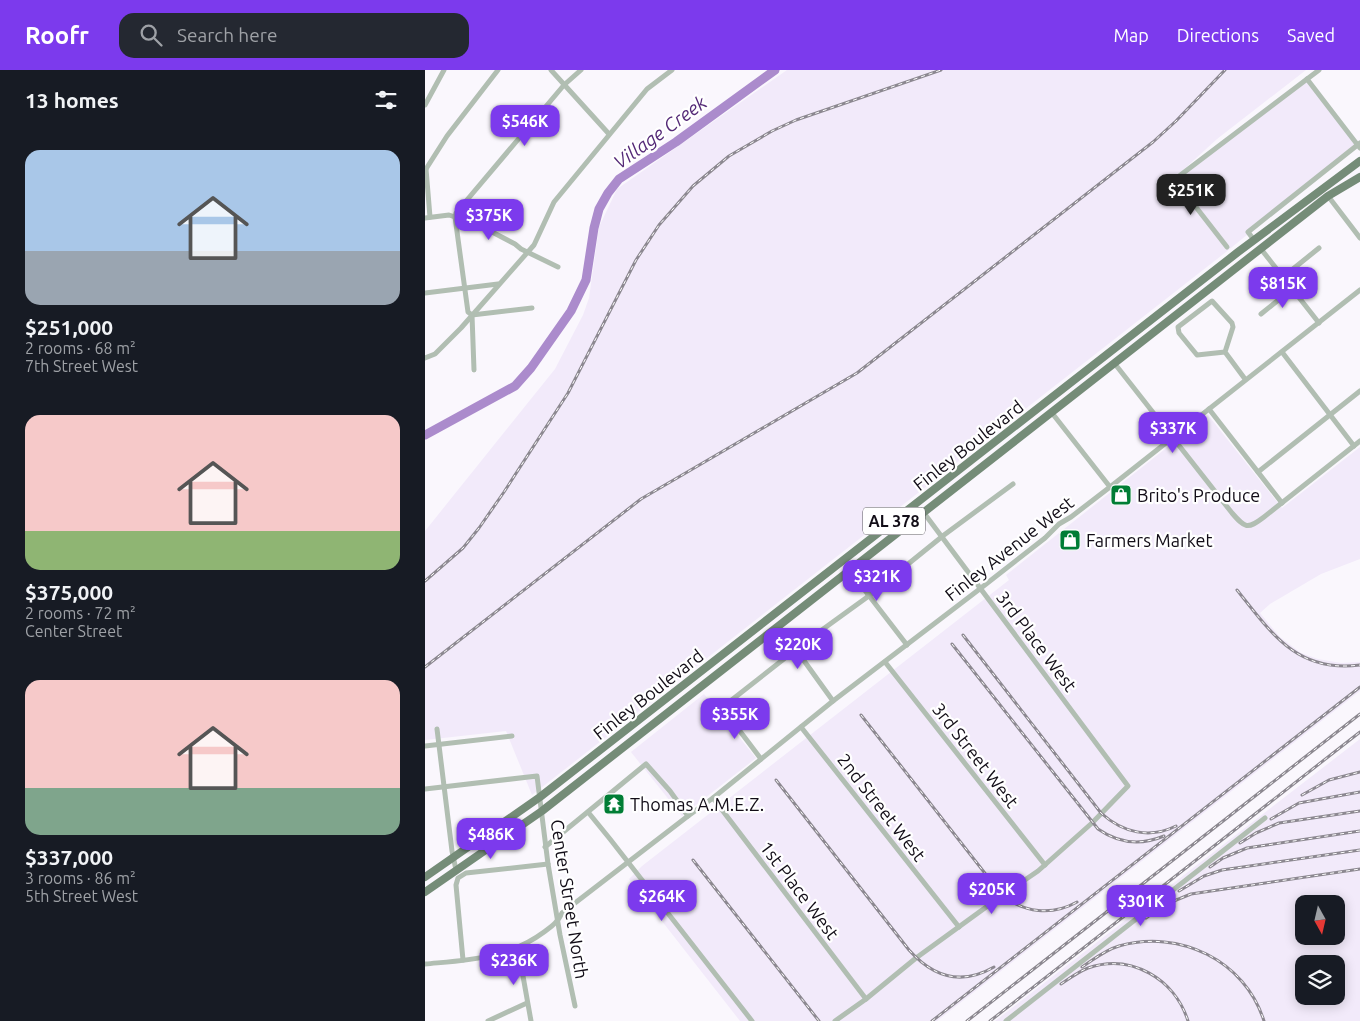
<!DOCTYPE html>
<html lang="en">
<head>
<meta charset="utf-8">
<style>
  :root { --surface:#171b24; --page:#242831; --text:#f1f3f6; --muted:#9ea1a6; --accent:#7c3aed }
  body { margin:0; font-family:Ubuntu,sans-serif; background:var(--page); color:var(--text); height:100vh; display:flex; flex-direction:column; font-size:19px; white-space:nowrap }
  * { box-sizing:border-box; margin:0 }
  p { font-size:16px; color:var(--muted) }
  .icon { flex:none; width:28px; height:28px; fill:none; stroke:currentColor; stroke-width:2; stroke-linecap:round; stroke-linejoin:round }
  .map { position:relative; flex:1; overflow:hidden }
  .side { display:flex; flex-direction:column; background:var(--surface); width:425px }
  .side>* { flex:none }
  .needle { width:32px; rotate:172deg }
  .fabs { position:absolute; left:870px; top:825px; display:grid; gap:10px }
  .fabs a { display:grid; place-items:center; width:50px; height:50px; border-radius:10px; background:var(--surface); box-shadow:0 2px 12px #0003; font-size:25px }
  .price { position:absolute; translate:-50% -42px; padding:0 11px; border-radius:10px; background:var(--accent); color:#fff; font-size:16px; line-height:32px; filter:drop-shadow(0 1px 2px #0008) }
  .price::after { content:''; position:absolute; left:50%; top:30px; width:15px; height:11px; margin-left:-8px; background:inherit; clip-path:polygon(0 0,100% 0,50% 100%) }
  .price.current { background:#222; color:#fff }
  ul { padding:0; list-style:none }
  li { display:grid; align-content:center; gap:10px; height:265px; padding:0 25px }
  li span { display:grid; place-items:center; height:155px; border-radius:15px; color:#555 }
  li>.icon { margin-inline-start:auto }
  span .icon { width:90px; height:90px; fill:#fffc; stroke-width:1 }
  li b { font-size:21px }
  h2 { display:flex; justify-content:space-between; align-items:center; height:60px; padding:0 25px; font-size:21px }
  header { display:flex; align-items:center; gap:30px; box-sizing:border-box; height:70px; padding:0 25px; background:var(--accent); color:#fff }
  header strong { font-size:24px }
  nav { display:flex; gap:28px; margin-inline-start:auto; font-size:18px }
  .search { width:350px; height:45px; background:var(--page); display:flex; align-items:center; gap:12px; box-sizing:border-box; padding:0 18px; border-radius:15px; color:var(--muted); font-size:19px }
  main { display:flex; flex:1; min-height:0 }
  .map>svg:first-child { display:block }
</style>
</head>
<body>
<header>
<strong>Roofr</strong>
<div class="search"><svg class="icon" aria-label="search" viewBox="0 0 24 24"><circle cx="10" cy="10" r="6"/><path d="M15 15l6 6"/></svg>Search here</div>
<nav><a>Map</a><a>Directions</a><a>Saved</a></nav>
</header>
<main>
<section class="side">
<h2>13 homes<svg class="icon" aria-label="filters" viewBox="0 0 24 24"><path d="M4 7h16M4 17h16"/><circle cx="9" cy="7" r="2"/><circle cx="15" cy="17" r="2"/></svg></h2>
<ul>
<li><span style="background:linear-gradient(#a9c7e8 65%,#9aa5b1 0)"><svg class="icon" aria-label="home" viewBox="0 0 24 24"><path d="M3 11l9-7 9 7M6 9v11h12V9"/></svg></span><div><b>$251,000</b><p>2 rooms · 68 m²</p><p>7th Street West</p></div></li>
<li><span style="background:linear-gradient(#f6c9c9 75%,#8fb573 0)"><svg class="icon" aria-label="home" viewBox="0 0 24 24"><path d="M3 11l9-7 9 7M6 9v11h12V9"/></svg></span><div><b>$375,000</b><p>2 rooms · 72 m²</p><p>Center Street</p></div></li>
<li><span style="background:linear-gradient(#f6c9c9 70%,#7fa58c 0)"><svg class="icon" aria-label="home" viewBox="0 0 24 24"><path d="M3 11l9-7 9 7M6 9v11h12V9"/></svg></span><div><b>$337,000</b><p>3 rooms · 86 m²</p><p>5th Street West</p></div></li>
</ul>
</section>
<div class="map">
<svg width="935" height="951" viewBox="0 0 935 951">
  <rect width="100%" height="100%" fill="#faf7fd"/>
  <g fill="#f2eafa" fill-rule="evenodd">
    <polygon points="362,0 881,0 792,69 757,101 882,6 932,75 801,182 107,725 81,661 0,670 0,461 130,299 158,245 164,228 174,157 192,119"/>
    <polygon points="783,345 857,438 935,377 935,489 896,504 845,534 835,543 855,567 876,583 893,589 916,593 935,592 935,621 512,951 315,951 204,809 217,796 584,510 581,505"/>
    <polygon points="279,624 331,688 257,746 206,682"/>
    <path d="M935,669V951H570ZM879,834H911V866H879ZM879,894H911V926H879Z"/>
  </g>
  <g fill="none" stroke-linecap="round" stroke-linejoin="round">
    <polyline stroke="#ab8bcc" stroke-width="9" points="0,365 90,316 106,298 146,241 161,210 169,158 174,139 183,123 194,109 251,72 350,0"/>
    <g stroke="#b1beb2" stroke-width="5">
      <polyline points="126,0 184,64"/>
      <polyline points="882,9 935,78"/>
      <polyline points="0,35 19,0"/>
      <polyline points="1,99 22,66 73,0"/>
      <polyline points="1,99 5,147"/>
      <polyline points="753,108 753,114 802,177"/>
      <polyline points="745,113 894,0"/>
      <polyline points="903,126 935,168"/>
      <polyline points="0,148 24,145 30,147 69,163 90,174 96,179 133,197"/>
      <polyline points="829,170 823,162 935,73"/>
      <polyline points="836,179 894,253"/>
      <polyline points="858,207 894,178"/>
      <polyline points="0,223 73,214"/>
      <polyline points="836,244 867,219"/>
      <polyline points="47,245 107,238"/>
      <polyline points="800,282 808,257 807,253 787,231 753,257 754,263 772,285 800,282 820,309"/>
      <polyline points="857,282 929,376"/>
      <polyline points="0,288 10,284 36,258 109,175 129,132 222,19 247,0"/>
      <path d="M690,294L807,443C820,458 822,460 839,447L935,371"/>
      <polyline points="49,300 47,245 43,242 30,147 31,143 139,15 156,0"/>
      <polyline points="784,339 857,433"/>
      <polyline points="627,343 685,417"/>
      <polyline points="833,402 935,321"/>
      <polyline points="425,501 482,575"/>
      <polyline points="352,558 372,581 408,631"/>
      <polyline points="460,592 620,795"/>
      <polyline points="376,657 534,857"/>
      <polyline points="12,659 27,781 31,800"/>
      <polyline points="0,676 87,666"/>
      <polyline points="336,689 299,640 299,636 383,570 441,528 519,465 588,414"/>
      <polyline points="0,719 112,706 123,794 135,865 150,936"/>
      <polyline points="288,728 441,929"/>
      <polyline points="163,742 185,769 327,951"/>
      <polyline points="120,777 221,694 245,721 263,746"/>
      <polyline points="93,878 106,951"/>
      <polyline points="38,890 31,815 33,808 41,803 123,794"/>
      <path d="M0,894C42,890 83,889 119,862C127,856 133,852 137,843L263,746L288,728L408,631L556,518L620,468L634,454L646,447L685,417L935,220"/>
      <polyline points="63,951 102,933"/>
      <polyline points="410,951 441,929 491,888 575,827 613,801 667,753 703,716 499,443"/>
      <polyline points="581,951 840,748"/>
    </g>
    <g stroke="#758c78" stroke-width="8">
      <polyline points="0,807 115,727 813,182 935,91"/>
      <polyline points="0,822 117,741 903,126 935,107"/>
    </g>
    <g stroke="#8c8890" stroke-width="3">
      <g id="rail">
        <polyline points="0,511 38,478 54,458 79,422 143,323 211,190 234,155 268,116 304,86 347,61 371,50 516,0"/>
        <path d="M812,520C847,564 872,603 935,595"/>
        <path d="M538,565L676,743C698,763 725,769 751,756"/>
        <path d="M527,574L673,759C693,773 715,776 739,766"/>
        <polyline points="0,597 216,429 432,303 728,72 751,51 800,0"/>
        <path d="M436,645L577,825C599,843 627,846 652,832"/>
        <path d="M351,710L484,880C508,907 536,916 569,897"/>
        <polyline points="877,725 904,710 935,702"/>
        <polyline points="846,749 874,733 935,722"/>
        <polyline points="815,773 831,763 854,753 935,741"/>
        <polyline points="268,790 394,951"/>
        <polyline points="785,797 798,788 822,778 935,761"/>
        <polyline points="754,821 779,806 797,800 935,780"/>
        <polyline points="721,848 739,835 766,824 935,799"/>
        <path d="M657,897C668,890 680,880 694,876C754,859 820,890 839,951"/>
        <path d="M636,914C645,908 653,902 663,898C706,883 750,909 763,951"/>
        <polyline points="507,951 935,617"/>
        <polyline points="542,951 935,644"/>
        <polyline points="565,951 935,662"/>
      </g>
    </g>
    <use href="#rail" stroke="#fff" stroke-width="1" stroke-dasharray="4" stroke-linecap="butt"/>
  </g>
  <defs>
    <g id="shop-square" transform="scale(1.125)"><rect x="-9" y="-9" width="18" height="18" rx="4" fill="#007d35" stroke="#fff"/><path d="M-5-2.5h2.3a2.7 3.5 0 0 1 5.4 0H5L5.5 6h-11ZM-1.5-2.5h3a1.5 2.3 0 0 0-3 0Z" fill="#fff"/></g>
    <g id="temple-square" transform="scale(1.125)"><rect x="-9" y="-9" width="18" height="18" rx="4" fill="#007d35" stroke="#fff"/><path d="M0-6L5-2H3V0L6.5 2.5H4V6H1.5V3h-3V6H-4V2.5H-6.5L-3 0V-2H-5Z" fill="#fff"/></g>
  </defs>
  <g fill-rule="evenodd">
    <use href="#shop-square" x="696" y="425"/>
    <use href="#shop-square" x="645" y="470"/>
    <use href="#temple-square" x="189" y="734"/>
  </g>
  <g text-anchor="middle" dominant-baseline="central" stroke-width="4.5" stroke-linejoin="round" paint-order="stroke">
    <rect fill="#fff" stroke="#59565d" stroke-width="1" x="438" y="437.5" width="62" height="27" rx="4"/>
    <g font-size="16" font-weight="bold" fill="#120d17">
      <text x="469" y="451">AL 378</text>
    </g>
    <g font-size="18" fill="#120d17" stroke="#fff">
      <text transform="translate(543 375) rotate(-38)">Finley Boulevard</text>
      <text transform="translate(584 478) rotate(-38)">Finley Avenue West</text>
      <text transform="translate(612 571) rotate(53)">3rd Place West</text>
      <text transform="translate(223 624) rotate(-38)">Finley Boulevard</text>
      <text transform="translate(551 685) rotate(52)">3rd Street West</text>
      <text transform="translate(457 737) rotate(52)">2nd Street West</text>
      <text transform="translate(375 820) rotate(53)">1st Place West</text>
      <text transform="translate(145 829) rotate(81)">Center Street North</text>
    </g>
    <g font-size="18" fill="#120d17" stroke="#fff" text-anchor="start">
      <text x="712" y="425">Brito's Produce</text>
      <text x="661" y="470">Farmers Market</text>
      <text x="205" y="734">Thomas A.M.E.Z.</text>
    </g>
    <g font-size="19" font-style="italic" fill="#542977" stroke="#fff">
      <text transform="translate(235 62) rotate(-36)">Village Creek</text>
    </g>
  </g>
</svg>
<div class="fabs">
<a><svg class="needle" viewBox="-14 -14 28 28"><path d="M0-13l5 13h-10z" fill="#e53935"/><path d="M0 13l5-13h-10z" fill="#9ea1a6"/></svg></a>
<a><svg class="icon" aria-label="layers" viewBox="0 0 24 24"><path d="M12 4l9 5-9 5-9-5zM3 14l9 5 9-5"/></svg></a>
</div>
<b class="price" style="left:100px;top:77px">$546K</b>
<b class="price current" style="left:766px;top:146px">$251K</b>
<b class="price" style="left:64px;top:171px">$375K</b>
<b class="price" style="left:858px;top:239px">$815K</b>
<b class="price" style="left:748px;top:384px">$337K</b>
<b class="price" style="left:452px;top:532px">$321K</b>
<b class="price" style="left:373px;top:600px">$220K</b>
<b class="price" style="left:310px;top:670px">$355K</b>
<b class="price" style="left:66px;top:790px">$486K</b>
<b class="price" style="left:567px;top:845px">$205K</b>
<b class="price" style="left:237px;top:852px">$264K</b>
<b class="price" style="left:716px;top:857px">$301K</b>
<b class="price" style="left:89px;top:916px">$236K</b>
</div>
</main>
</body>
</html>
